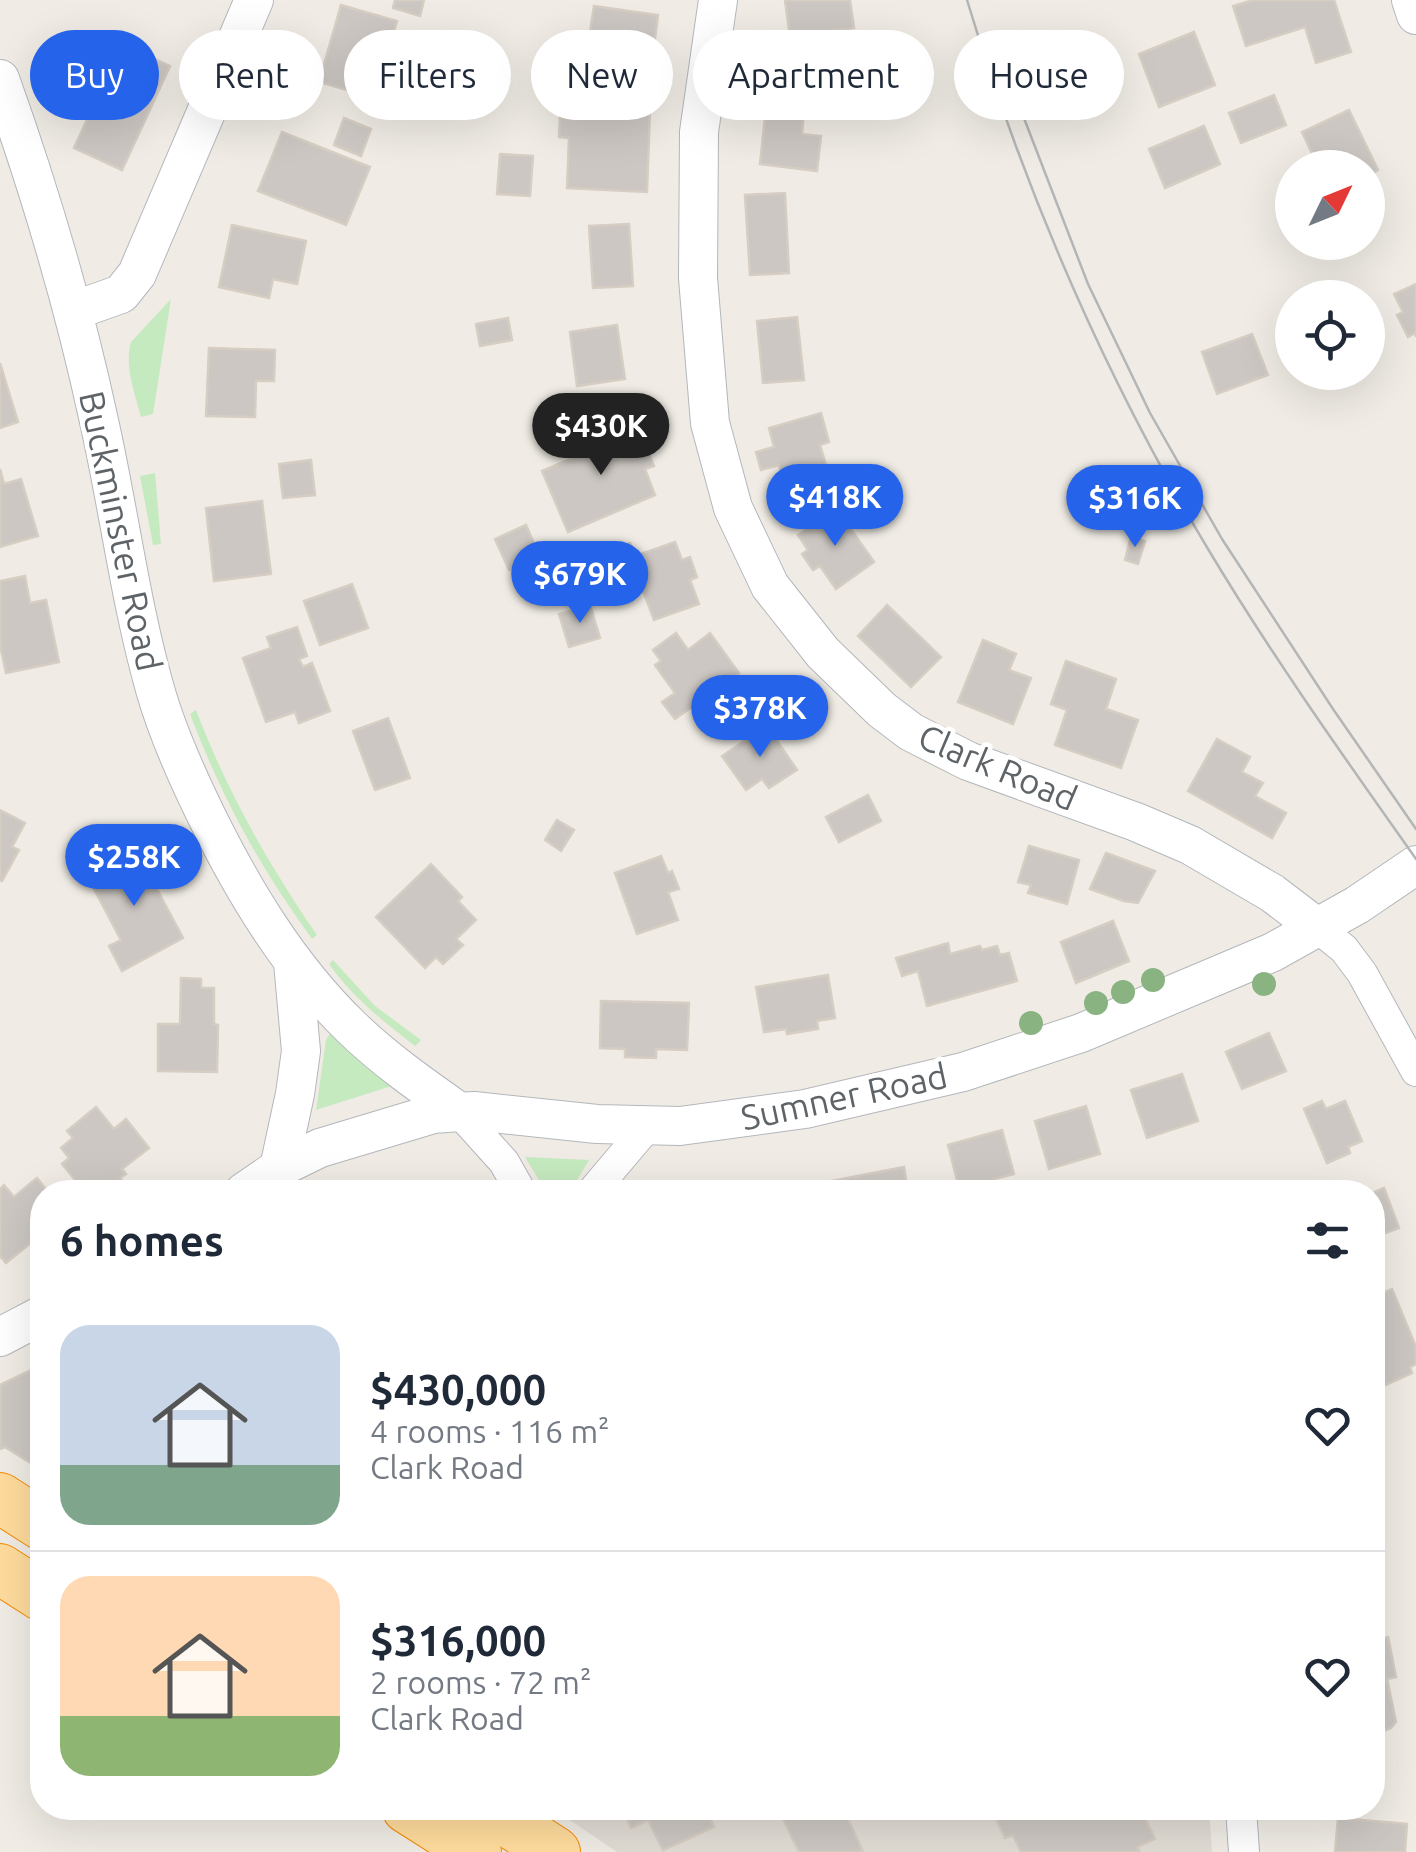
<!DOCTYPE html>
<html lang="en">
<head>
<meta charset="utf-8">
<style>
  :root { --surface:#fff; --page:#f6f6f7; --text:#1f2937; --muted:#747a83; --line:#e0e1e3; --accent:#2563eb }
  body { margin:0; font-family:Ubuntu,sans-serif; background:var(--page); color:var(--text); height:100vh; display:flex; flex-direction:column; font-size:38px; white-space:nowrap }
  * { box-sizing:border-box; margin:0 }
  p { font-size:32px; color:var(--muted) }
  .icon { flex:none; width:55px; height:55px; fill:none; stroke:currentColor; stroke-width:2; stroke-linecap:round; stroke-linejoin:round }
  .map { position:relative; flex:1; overflow:hidden }
  .panel { position:absolute; left:30px; top:1180px; width:1355px; height:640px; display:flex; flex-direction:column; background:var(--surface); border-radius:40px; box-shadow:0 10px 40px #0002 }
  .panel>* { flex:none }
  .top-card { position:absolute; left:30px; top:30px; width:1358px; height:90px; display:flex; gap:20px }
  .needle { width:65px; rotate:47deg }
  .controls { position:absolute; left:1275px; top:150px; display:grid; gap:20px }
  .controls a { display:grid; place-items:center; width:110px; height:110px; border-radius:50%; background:var(--surface); box-shadow:0 10px 40px #0002; font-size:50px }
  .price { position:absolute; translate:-50% -85px; padding:0 22px; border-radius:35px; background:var(--accent); color:#fff; font-size:32px; line-height:65px; filter:drop-shadow(0 2px 5px #0008) }
  .price::after { content:''; position:absolute; left:50%; top:60px; width:30px; height:22px; margin-left:-15px; background:inherit; clip-path:polygon(0 0,100% 0,50% 100%) }
  .price.active { background:#222; color:#fff }
  ul { padding:0; list-style:none }
  li { display:flex; align-items:center; gap:30px; height:250px; padding:0 30px }
  li+li { border-top:2px solid var(--line) }
  li span { display:grid; place-items:center; flex:none; width:280px; height:200px; border-radius:30px; color:#555 }
  li>.icon { margin-inline-start:auto }
  span .icon { width:120px; height:120px; fill:#fffc; stroke-width:1 }
  li b { font-size:42px }
  h2 { display:flex; justify-content:space-between; align-items:center; height:120px; padding:0 30px; font-size:42px }
  .tag { padding:0 35px; border-radius:45px; background:var(--surface); box-shadow:0 10px 40px #0002; font-size:35px; line-height:90px }
  .tag.active { background:var(--accent); color:#fff }
  .map>svg:first-child { display:block }
</style>
</head>
<body>
<div class="map">
<svg width="1416" height="1852" viewBox="0 0 1416 1852">
  <rect width="100%" height="100%" fill="#f0ece5"/>
  <polygon fill="#e1dcd4" points="552,1808 1209,1808 1212,1852 617,1852"/>
  <g fill="#c6eac0">
    <path d="M171,299L153,414L141,417C135,394 124,365 131,342Z"/>
    <polygon points="155,473 161,544 153,545 140,476"/>
    <path d="M196,710C227,791 268,864 317,935L312,939C258,864 223,800 190,714Z"/>
    <path d="M333,960L375,1006L421,1040L415,1046C384,1022 352,997 329,964Z"/>
    <polygon points="331,1032 395,1085 316,1110 326,1040"/>
    <polygon points="525,1157 589,1160 570,1192 546,1192"/>
  </g>
  <g fill="#ccc7c2" stroke="#d6cdc3" stroke-width="2.5">
    <polygon points="395,0 424,0 420,16 393,8"/>
    <polygon points="785,0 850,0 854,28 790,37"/>
    <polygon points="1253,0 1334,0 1351,52 1316,63 1305,27 1246,46 1233,6"/>
    <polygon points="341,5 397,21 387,55 374,51 361,94 319,82"/>
    <polygon points="594,6 658,15 652,62 627,58 628,51 598,47 599,40 589,39"/>
    <polygon points="1194,32 1215,85 1159,107 1139,54"/>
    <polygon points="122,44 170,66 122,170 74,148"/>
    <polygon points="1274,95 1286,125 1241,143 1229,113"/>
    <polygon points="767,98 805,102 802,134 821,136 817,171 760,164"/>
    <polygon points="622,108 650,109 647,192 567,188 569,138 559,137 560,114 622,117"/>
    <polygon points="1349,110 1378,170 1368,176 1368,168 1319,168 1302,132"/>
    <polygon points="344,118 371,129 361,156 334,145"/>
    <polygon points="1204,126 1220,164 1165,188 1149,149"/>
    <polygon points="282,132 370,167 346,225 258,191"/>
    <polygon points="500,154 533,156 530,196 497,194"/>
    <polygon points="785,193 789,273 750,275 745,195"/>
    <polygon points="629,224 633,286 593,288 589,226"/>
    <polygon points="232,225 306,241 297,284 273,279 269,298 219,287"/>
    <polygon points="1416,284 1416,337 1415,333 1408,337 1397,315 1403,312 1394,294"/>
    <polygon points="797,317 804,380 763,383 757,321"/>
    <polygon points="508,318 512,340 480,346 476,324"/>
    <polygon points="617,325 625,379 577,386 570,332"/>
    <polygon points="1252,334 1268,375 1217,394 1202,352"/>
    <polygon points="209,348 275,350 274,381 256,381 255,417 206,416"/>
    <polygon points="0,363 18,422 0,428"/>
    <polygon points="821,413 829,442 820,445 831,482 788,495 779,465 761,470 756,452 774,447 769,428"/>
    <polygon points="624,421 637,453 647,449 654,466 645,469 655,495 568,532 542,471 587,452 582,439"/>
    <polygon points="311,460 315,495 283,498 279,464"/>
    <polygon points="0,469 4,484 21,479 38,536 0,547"/>
    <polygon points="262,501 271,574 214,581 206,508"/>
    <polygon points="836,508 874,562 836,589 820,566 813,570 802,554 808,550 798,535"/>
    <polygon points="526,525 540,557 509,570 495,539"/>
    <polygon points="1131,537 1145,541 1138,564 1125,560"/>
    <polygon points="675,542 682,560 690,557 697,577 690,580 699,604 654,620 637,575 621,581 609,551 630,543 635,556"/>
    <polygon points="25,576 30,603 46,600 59,662 6,673 0,645 0,581"/>
    <polygon points="352,584 368,628 320,645 304,601"/>
    <polygon points="590,605 600,638 569,647 559,614"/>
    <polygon points="887,605 941,657 911,687 858,636"/>
    <polygon points="297,627 307,656 299,659 303,667 312,663 330,711 299,723 295,712 266,722 243,658 271,648 267,637"/>
    <polygon points="676,633 688,650 710,633 739,673 675,719 662,702 675,693 655,665 661,661 653,650"/>
    <polygon points="983,640 1016,654 1009,670 1031,678 1013,724 958,702"/>
    <polygon points="1066,661 1116,679 1106,709 1138,720 1121,768 1055,745 1067,710 1051,704"/>
    <polygon points="388,718 410,778 375,790 353,731"/>
    <polygon points="767,726 797,770 769,788 762,779 746,790 722,756"/>
    <polygon points="1217,739 1250,757 1242,772 1263,783 1255,796 1286,813 1272,838 1188,791"/>
    <polygon points="868,795 881,821 839,842 826,817"/>
    <polygon points="0,810 25,823 12,847 19,850 2,881 0,880"/>
    <polygon points="557,820 574,830 561,851 545,840"/>
    <polygon points="1029,846 1079,860 1067,904 1028,893 1031,885 1018,882"/>
    <polygon points="135,848 183,938 122,971 109,946 121,940 86,874"/>
    <polygon points="1106,853 1155,871 1138,903 1124,901 1090,889"/>
    <polygon points="661,856 668,873 672,871 679,889 668,892 678,920 637,934 615,873"/>
    <polygon points="431,864 462,897 458,901 476,920 456,939 463,945 443,964 436,957 425,968 376,917"/>
    <polygon points="1113,921 1129,961 1076,983 1061,942"/>
    <polygon points="948,943 950,954 980,946 982,950 997,946 1000,955 1009,953 1017,981 927,1006 918,971 902,976 896,958"/>
    <polygon points="828,975 835,1018 817,1021 818,1029 787,1034 786,1029 764,1032 756,987"/>
    <polygon points="181,978 201,979 201,988 214,988 214,1024 218,1025 217,1072 158,1071 158,1024 180,1024"/>
    <polygon points="601,1001 689,1003 687,1050 656,1049 656,1058 625,1057 625,1049 600,1048"/>
    <polygon points="1269,1033 1286,1071 1242,1089 1226,1052"/>
    <polygon points="1182,1074 1198,1121 1147,1138 1131,1090"/>
    <polygon points="1322,1101 1326,1109 1345,1101 1362,1141 1348,1147 1350,1153 1327,1163 1304,1109"/>
    <polygon points="1086,1106 1100,1154 1049,1169 1035,1121"/>
    <polygon points="96,1107 114,1129 126,1119 149,1148 122,1169 126,1174 120,1178 124,1183 113,1192 85,1192 62,1164 69,1158 61,1148 73,1138 67,1131"/>
    <polygon points="1002,1130 1014,1174 994,1179 997,1192 960,1192 948,1145"/>
    <polygon points="904,1167 908,1192 812,1192 811,1185"/>
    <polygon points="37,1178 48,1192 42,1192 42,1234 6,1263 0,1256 0,1189 4,1185 14,1197"/>
    <polygon points="1384,1188 1399,1228 1372,1238 1372,1193"/>
    <polygon points="1392,1289 1416,1347 1416,1364 1410,1367 1412,1373 1383,1386 1372,1360 1372,1297"/>
    <polygon points="42,1365 42,1479 40,1469 5,1447 0,1449 0,1385"/>
    <polygon points="1388,1637 1396,1677 1387,1679 1396,1722 1391,1728 1386,1730 1379,1730 1374,1726 1376,1744 1372,1746 1372,1651 1379,1650 1378,1640"/>
    <polygon points="622,1808 705,1808 714,1827 663,1850 648,1820 631,1828"/>
    <polygon points="778,1808 843,1808 863,1852 799,1852"/>
    <polygon points="991,1808 1159,1808 1160,1810 1145,1818 1155,1839 1137,1847 1140,1852 1021,1852 1013,1835 1005,1838"/>
    <polygon points="1338,1818 1407,1824 1405,1852 1335,1852"/>
  </g>
  <g fill="none" stroke-linecap="round" stroke-linejoin="round">
    <g stroke="#b3b7bb" stroke-width="32">
      <g id="minor">
        <polyline points="1318,928 1344,949 1362,973 1416,1071"/>
        <polyline points="458,1111 504,1162 521,1192"/>
        <polyline points="592,1192 647,1127"/>
        <polyline points="1241,1808 1244,1852"/>
      </g>
    </g>
    <g stroke="#b3b7bb" stroke-width="40">
      <g id="tertiary">
        <polyline points="718,0 699,132 698,278 710,423 733,508 770,586 823,653 882,710 911,732 968,761 1136,822 1190,845 1272,893 1318,928"/>
        <polyline points="1411,0 1416,15"/>
        <path d="M0,79C40,191 74,305 99,421C119,510 130,601 155,689C167,732 186,774 206,815C244,892 289,967 351,1027C384,1059 421,1085 458,1111"/>
        <polyline points="73,311 121,294 137,274 254,0"/>
        <polyline points="279,1168 295,1094 301,1051 293,962"/>
        <polyline points="244,1192 279,1168 320,1148 433,1114 474,1111 597,1124 680,1126 805,1109 963,1072 1081,1033 1273,952 1357,905 1416,865"/>
        <polyline points="0,1337 42,1315"/>
      </g>
    </g>
    <g stroke="#f68800" stroke-width="52">
      <g id="trunk">
        <polyline points="0,1498 42,1525"/>
        <polyline points="0,1569 42,1596"/>
        <polyline points="407,1808 476,1852"/>
        <polyline points="487,1808 555,1852"/>
      </g>
    </g>
    <use href="#minor" stroke="#fff" stroke-width="30"/>
    <use href="#tertiary" stroke="#fff" stroke-width="38"/>
    <use href="#trunk" stroke="#ffdc9d" stroke-width="50"/>
    <g stroke="#b4b5b6" stroke-width="2.5">
      <path d="M967,0C1025,192 1105,377 1208,549C1272,656 1344,757 1416,859"/>
      <polyline points="995,43 1088,284 1150,413 1222,539 1333,709 1416,829"/>
    </g>
  </g>
  <g fill="#89b380">
    <circle cx="1153" cy="980" r="12"/>
    <circle cx="1264" cy="984" r="12"/>
    <circle cx="1123" cy="992" r="12"/>
    <circle cx="1096" cy="1003" r="12"/>
    <circle cx="1031" cy="1023" r="12"/>
  </g>
  <g text-anchor="middle" dominant-baseline="central" stroke-width="9" stroke-linejoin="round" paint-order="stroke">
    <g font-size="35" fill="#5d6367" stroke="#fff">
      <text transform="translate(121 531) rotate(78)">Buckminster Road</text>
      <text transform="translate(998 767) rotate(23)">Clark Road</text>
      <text transform="translate(844 1096) rotate(-12)">Sumner Road</text>
    </g>
  </g>
</svg>
<div class="controls">
<a><svg class="needle" viewBox="-14 -14 28 28"><path d="M0-13l5 13h-10z" fill="#e53935"/><path d="M0 13l5-13h-10z" fill="#747a83"/></svg></a>
<a><svg class="icon" aria-label="locate" viewBox="0 0 24 24"><circle cx="12" cy="12" r="6"/><path d="M12 2v4M12 18v4M2 12h4M18 12h4"/></svg></a>
</div>
<b class="price active" style="left:601px;top:478px">$430K</b>
<b class="price" style="left:835px;top:549px">$418K</b>
<b class="price" style="left:1135px;top:550px">$316K</b>
<b class="price" style="left:580px;top:626px">$679K</b>
<b class="price" style="left:760px;top:760px">$378K</b>
<b class="price" style="left:134px;top:909px">$258K</b>
<div class="top-card">
<a class="tag active">Buy</a>
<a class="tag">Rent</a>
<a class="tag">Filters</a>
<a class="tag">New</a>
<a class="tag">Apartment</a>
<a class="tag">House</a>
</div>
<section class="panel">
<h2>6 homes<svg class="icon" aria-label="filters" viewBox="0 0 24 24"><path d="M4 7h16M4 17h16"/><circle cx="9" cy="7" r="2"/><circle cx="15" cy="17" r="2"/></svg></h2>
<ul>
<li><span style="background:linear-gradient(#c9d6e8 70%,#7fa58c 0)"><svg class="icon" aria-label="home" viewBox="0 0 24 24"><path d="M3 11l9-7 9 7M6 9v11h12V9"/></svg></span><div><b>$430,000</b><p>4 rooms · 116 m²</p><p>Clark Road</p></div><svg class="icon" aria-label="heart" viewBox="0 0 24 24"><path d="M12 20l-8-8c-3-5 5-10 8-4 3-6 11-1 8 4z"/></svg></li>
<li><span style="background:linear-gradient(#ffd9b3 70%,#8fb573 0)"><svg class="icon" aria-label="home" viewBox="0 0 24 24"><path d="M3 11l9-7 9 7M6 9v11h12V9"/></svg></span><div><b>$316,000</b><p>2 rooms · 72 m²</p><p>Clark Road</p></div><svg class="icon" aria-label="heart" viewBox="0 0 24 24"><path d="M12 20l-8-8c-3-5 5-10 8-4 3-6 11-1 8 4z"/></svg></li>
</ul>
</section>
</div>
</body>
</html>
